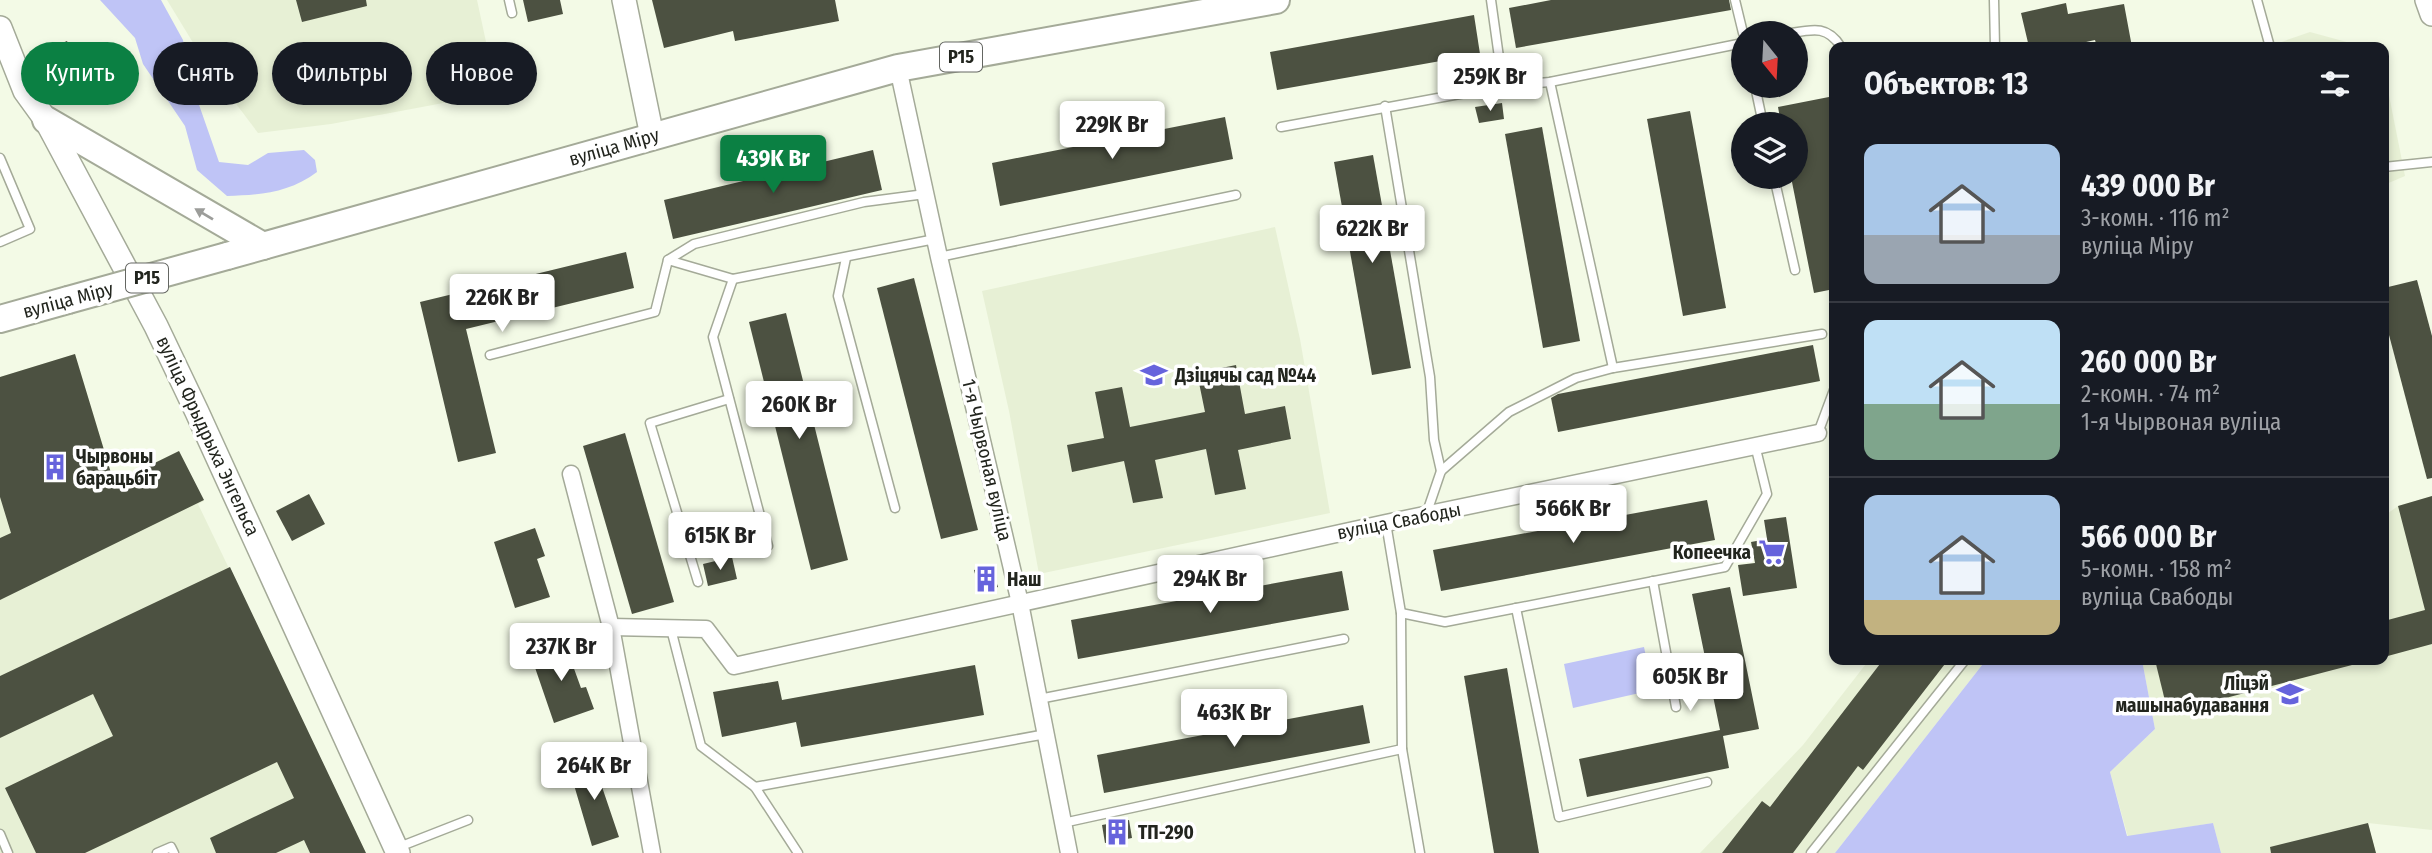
<!DOCTYPE html>
<html lang="ru">
<head>
<meta charset="utf-8">
<style>
  :root { --surface:#171b24; --page:#20242c; --text:#f1f3f6; --muted:#9ea1a6; --line:#363941; --accent:#0b8043 }
  body { margin:0; font-family:"Fira Sans Condensed",sans-serif; background:var(--page); color:var(--text); height:100vh; display:flex; flex-direction:column; font-size:26px; white-space:nowrap }
  * { box-sizing:border-box; margin:0 }
  p { font-size:23px; color:var(--muted) }
  .icon { flex:none; width:38px; height:38px; fill:none; stroke:currentColor; stroke-width:2; stroke-linecap:round; stroke-linejoin:round }
  .map { position:relative; flex:1; overflow:hidden }
  .details { position:absolute; left:1829px; top:42px; width:560px; height:623px; display:flex; flex-direction:column; background:var(--surface); border-radius:14px; box-shadow:0 4px 10px #0003 }
  .details>* { flex:none }
  .banner { position:absolute; left:21px; top:42px; width:665px; height:63px; display:flex; gap:14px }
  .needle { width:46px; rotate:162deg }
  .controls { position:absolute; left:1731px; top:21px; display:grid; gap:14px }
  .controls a { display:grid; place-items:center; width:77px; height:77px; border-radius:50%; background:var(--surface); box-shadow:0 4px 10px #0003; font-size:35px }
  .price { position:absolute; translate:-50% -60px; padding:0 16px; border-radius:7px; background:#fff; color:#222; font-size:23px; line-height:46px; filter:drop-shadow(0 2px 4px #0008) }
  .price::after { content:''; position:absolute; left:50%; top:42px; width:21px; height:16px; margin-left:-10px; background:inherit; clip-path:polygon(0 0,100% 0,50% 100%) }
  .price.current { background:var(--accent); color:#fff }
  ul { padding:0; list-style:none }
  li { display:flex; align-items:center; gap:21px; height:175px; padding:0 35px }
  li+li { border-top:2px solid var(--line) }
  li span { display:grid; place-items:center; flex:none; width:196px; height:140px; border-radius:14px; color:#555 }
  li>.icon { margin-inline-start:auto }
  span .icon { width:84px; height:84px; fill:#fffc; stroke-width:1 }
  li b { font-size:30px }
  h2 { display:flex; justify-content:space-between; align-items:center; height:84px; padding:0 35px; font-size:30px }
  .chip { padding:0 24px; border-radius:32px; background:var(--surface); box-shadow:0 4px 10px #0003; font-size:24px; line-height:63px }
  .chip.current { background:var(--accent); color:#fff }
  .map>svg:first-child { display:block }
</style>
</head>
<body>
<div class="map">
<svg width="2432" height="853" viewBox="0 0 2432 853">
  <rect width="100%" height="100%" fill="#f3fae6"/>
  <g fill="#e7f0d5">
    <polygon points="167,0 477,0 497,93 331,124 258,133 206,64"/>
    <polygon points="2310,32 2365,47 2267,47"/>
    <polygon points="2384,70 2405,176 2384,185"/>
    <polygon points="1275,227 1300,339 1330,513 1039,574 1009,411 982,291"/>
    <polygon points="75,354 114,482 179,451 204,501 198,504 366,853 0,853 0,377"/>
    <polygon points="2432,496 2432,830 2368,823 2376,853 2221,853 2213,823 2128,837 2110,772 2155,729 2142,660 2384,660 2384,516 2398,506"/>
    <polygon points="1869,660 1986,660 1835,853 1700,853 1803,745"/>
  </g>
  <g fill="#bfc4f6">
    <path d="M100,0H161L183,40L190,79L219,162L248,165L268,153L304,150L315,160L317,172C289,193 260,195 227,196L197,170L185,126L143,64L135,38Z"/>
    <polygon points="1644,647 1653,690 1573,708 1564,664"/>
    <polygon points="1986,660 2142,660 2155,729 2110,772 2127,836 2213,823 2221,853 1835,853"/>
  </g>
  <g fill="#4c5141">
    <polygon points="296,0 366,0 367,6 302,22"/>
    <polygon points="523,0 560,0 563,14 528,22"/>
    <polygon points="652,0 835,0 839,21 735,41 733,31 664,48"/>
    <polygon points="1551,0 1729,0 1731,10 1516,48 1509,8"/>
    <polygon points="2066,3 2068,14 2124,4 2132,47 2097,47 2095,40 2064,47 2029,47 2021,13"/>
    <polygon points="1474,15 1480,54 1277,90 1270,52"/>
    <polygon points="67,41 84,79 53,92 36,54"/>
    <polygon points="1834,96 1834,289 1814,293 1791,177 1796,177 1796,124 1781,124 1778,107"/>
    <polygon points="1502,103 1504,119 1479,123 1475,107"/>
    <polygon points="1690,111 1726,308 1683,316 1647,119"/>
    <polygon points="1225,117 1233,159 1000,206 992,163"/>
    <polygon points="1542,127 1580,341 1543,348 1505,134"/>
    <polygon points="873,150 882,190 673,239 664,200"/>
    <polygon points="1373,155 1411,368 1372,375 1334,162"/>
    <polygon points="626,252 634,288 466,329 496,453 458,462 420,302"/>
    <polygon points="914,278 978,530 941,539 877,288"/>
    <polygon points="2417,280 2432,336 2432,478 2427,479 2384,316 2384,288"/>
    <polygon points="786,313 848,560 811,570 749,322"/>
    <polygon points="1813,345 1820,381 1558,432 1551,398 1558,394"/>
    <polygon points="75,354 114,483 179,451 204,500 0,600 0,538 11,533 0,497 0,377"/>
    <polygon points="1236,365 1245,414 1285,406 1291,439 1238,450 1246,489 1215,495 1206,449 1155,460 1163,498 1133,503 1124,461 1072,472 1067,445 1104,438 1095,392 1122,387 1130,427 1205,412 1197,373"/>
    <polygon points="625,433 674,602 632,614 583,446"/>
    <polygon points="309,494 325,524 292,541 276,511"/>
    <polygon points="2432,496 2432,644 2384,657 2384,621 2425,610 2398,506"/>
    <polygon points="1707,500 1715,540 1441,591 1433,550"/>
    <polygon points="1786,517 1797,588 1743,596 1738,565 1755,563 1751,542 1767,539 1764,520"/>
    <polygon points="535,528 545,556 537,559 550,597 515,608 494,542"/>
    <polygon points="732,557 737,579 708,586 703,564"/>
    <polygon points="991,566 998,587 980,593 974,570"/>
    <polygon points="230,567 366,853 310,853 304,840 276,853 216,853 210,838 294,798 277,762 85,853 36,853 5,788 113,736 93,694 0,738 0,676"/>
    <polygon points="1342,571 1349,610 1078,659 1071,620"/>
    <polygon points="1730,587 1759,729 1723,736 1729,768 1587,797 1579,759 1720,730 1692,594"/>
    <polygon points="564,641 581,688 586,687 594,709 554,723 530,653"/>
    <polygon points="1883,660 1948,660 1863,770 1858,766 1793,853 1722,853 1762,801 1770,807"/>
    <polygon points="2155,660 2351,660 2352,665 2168,713"/>
    <polygon points="975,665 984,715 801,747 796,722 722,737 713,692 778,681 782,700"/>
    <polygon points="1507,668 1539,853 1494,853 1464,676"/>
    <polygon points="1363,705 1370,743 1104,793 1097,755"/>
    <polygon points="598,759 604,779 600,781 619,837 592,846 569,768"/>
    <polygon points="1129,820 1132,838 1105,843 1102,825"/>
    <polygon points="2368,823 2376,853 2271,853 2270,847"/>
  </g>
  <g fill="none" stroke-linecap="round" stroke-linejoin="round">
    <g stroke="#a4aa98" stroke-width="11">
      <g id="lane">
        <polyline points="509,0 512,13"/>
        <polyline points="1491,0 1503,86"/>
        <polyline points="1735,0 1743,33"/>
        <polyline points="1994,0 1995,47"/>
        <polyline points="2257,0 2270,47"/>
        <path d="M1792,33C1814,29 1828,26 1841,47"/>
        <polyline points="1550,82 1613,368"/>
        <polyline points="1755,86 1763,124"/>
        <polyline points="1385,106 1430,377 1434,440 1441,471"/>
        <polyline points="1281,127 1503,86 1550,82 1743,43"/>
        <polyline points="0,158 30,229 0,242"/>
        <polyline points="2384,167 2432,162"/>
        <polyline points="1774,177 1795,270"/>
        <polyline points="939,257 1236,195"/>
        <polyline points="846,258 838,296 895,508"/>
        <polyline points="668,260 694,244 864,202 925,194"/>
        <polyline points="733,279 713,337 768,546"/>
        <polyline points="490,355 655,312 668,260 733,279 935,239"/>
        <polyline points="1818,433 1834,390"/>
        <polyline points="1426,515 1441,471 1509,412 1576,378 1613,368 1822,334"/>
        <polyline points="1386,523 1401,613 1402,749 1420,853"/>
        <polyline points="1653,581 1676,707"/>
        <polyline points="698,582 650,423 729,399"/>
        <polyline points="1516,608 1559,817 1707,782"/>
        <polyline points="1401,613 1445,622 1725,567 1767,494 1755,445"/>
        <polyline points="671,629 701,746 755,787 798,853"/>
        <polyline points="1039,699 1344,639"/>
        <polyline points="755,787 1046,734"/>
        <polyline points="1063,823 1402,749"/>
        <polyline points="0,834 8,853"/>
        <polyline points="399,847 468,820"/>
        <polyline points="157,853 171,847 174,853"/>
        <polyline points="1811,853 1965,660"/>
      </g>
    </g>
    <g stroke="#a4aa98" stroke-width="19">
      <g id="street">
        <polyline points="898,68 939,257 1020,603 1069,853"/>
        <polyline points="571,474 611,627 652,853"/>
        <polyline points="611,627 706,629 734,666 1386,523 1818,433"/>
      </g>
    </g>
    <g stroke="#a4aa98" stroke-width="26">
      <g id="secondary">
        <polyline points="624,0 652,136"/>
        <polyline points="2427,0 2432,14"/>
        <polyline points="0,28 25,91 46,120 156,326 197,412 398,853"/>
      </g>
    </g>
    <g stroke="#a4aa98" stroke-width="30">
      <g id="primary">
        <polyline points="46,120 263,246"/>
        <polyline points="227,256 898,68 1276,0"/>
        <polyline points="0,319 68,300"/>
      </g>
    </g>
    <use href="#lane" stroke="#fff" stroke-width="8"/>
    <use href="#street" stroke="#fff" stroke-width="16"/>
    <use href="#secondary" stroke="#fff" stroke-width="23"/>
    <use href="#primary" stroke="#fff" stroke-width="26"/>
    <g stroke="#a4aa98" stroke-width="30" stroke-linecap="butt">
      <polyline id="primary-bridge" points="68,300 227,256"/>
    </g>
    <use href="#primary-bridge" stroke="#fff" stroke-width="26"/>
  </g>
  <defs><path id="oneway-solid" d="M-6-.8H1V-3.2L6.5 0L1 3.2V.8H-6Z" transform="scale(1.75)"/></defs>
  <use fill="#9c9d9a" href="#oneway-solid" transform="translate(204 214) rotate(-149)"/>
  <defs>
    <g id="school-bare" transform="scale(2.1)"><path d="M0-5L7-2L0 1L-7-2ZM-4 1L0 2.5L4 1V4Q0 6-4 4Z" fill="#6663dc" stroke="#fff" stroke-width="2.5" paint-order="stroke"/></g>
    <g id="building-bare" transform="scale(2.1)"><path d="M-4-6H4V6H1V3H-1V6H-4ZM-2.5-4.3h1.7v1.8h-1.7ZM.8-4.3h1.7v1.8H.8ZM-2.5-1h1.7V.8h-1.7ZM.8-1h1.7V.8H.8Z" fill="#6663dc" stroke="#fff" stroke-width="2.5" paint-order="stroke"/></g>
    <g id="supermarket-bare" transform="scale(2.1)"><path d="M-6-5.5h2.5l.6 2H6L4.5 2H-2.5L-4.4-4H-6ZM-1.5 3.2a1.3 1.3 0 1 0 .1 0ZM3 3.2a1.3 1.3 0 1 0 .1 0Z" fill="#6663dc" stroke="#fff" stroke-width="2.5" paint-order="stroke"/></g>
    <g id="university-bare" transform="scale(2.1)"><path d="M0-5L7-2L0 1L-7-2ZM-4 1L0 2.5L4 1V4Q0 6-4 4Z" fill="#6663dc" stroke="#fff" stroke-width="2.5" paint-order="stroke"/></g>
  </defs>
  <g fill-rule="evenodd">
    <use href="#school-bare" x="1154" y="375"/>
    <use href="#building-bare" x="55" y="467"/>
    <use href="#supermarket-bare" x="1772" y="552"/>
    <use href="#building-bare" x="986" y="579"/>
    <use href="#university-bare" x="2290" y="694"/>
    <use href="#building-bare" x="1117" y="832"/>
  </g>
  <g text-anchor="middle" dominant-baseline="central" stroke-width="7" stroke-linejoin="round" paint-order="stroke">
    <g fill="#fff" stroke="#646662" stroke-width="2">
      <rect x="940" y="42.5" width="42" height="29" rx="5"/>
      <rect x="126" y="263.5" width="42" height="29" rx="5"/>
    </g>
    <g font-size="18" font-weight="bold" fill="#22251e">
      <text x="961" y="57">Р15</text>
      <text x="147" y="278">Р15</text>
    </g>
    <g font-size="19" fill="#22251e" stroke="#fff">
      <text transform="translate(614 147) rotate(-16)">вуліца Міру</text>
      <text transform="translate(68 300) rotate(-15)">вуліца Міру</text>
      <text transform="translate(208 436) rotate(65)">вуліца Фрыдрыха Энгельса</text>
      <text transform="translate(987 460) rotate(77)">1-я Чырвоная вуліца</text>
      <text transform="translate(1399 521) rotate(-11)">вуліца Свабоды</text>
    </g>
    <g font-size="19" font-weight="bold" fill="#22251e" stroke="#fff" text-anchor="start">
      <text x="1175" y="375">Дзіцячы сад №44</text>
      <text x="76" y="456">Чырвоны<tspan x="76" dy="22">барацьбіт</tspan></text>
      <text x="1751" y="552" text-anchor="end">Копеечка</text>
      <text x="1007" y="579">Наш</text>
      <text x="2269" y="683" text-anchor="end">Ліцэй<tspan x="2269" dy="22">машынабудавання</tspan></text>
      <text x="1138" y="832">ТП-290</text>
    </g>
  </g>
</svg>
<div class="controls">
<a><svg class="needle" viewBox="-14 -14 28 28"><path d="M0-13l5 13h-10z" fill="#e53935"/><path d="M0 13l5-13h-10z" fill="#9ea1a6"/></svg></a>
<a><svg class="icon" aria-label="layers" viewBox="0 0 24 24"><path d="M12 4l9 5-9 5-9-5zM3 14l9 5 9-5"/></svg></a>
</div>
<b class="price" style="left:1490px;top:113px">259K Br</b>
<b class="price" style="left:1112px;top:161px">229K Br</b>
<b class="price current" style="left:773px;top:195px">439K Br</b>
<b class="price" style="left:1372px;top:265px">622K Br</b>
<b class="price" style="left:502px;top:334px">226K Br</b>
<b class="price" style="left:799px;top:441px">260K Br</b>
<b class="price" style="left:1573px;top:545px">566K Br</b>
<b class="price" style="left:720px;top:572px">615K Br</b>
<b class="price" style="left:1210px;top:615px">294K Br</b>
<b class="price" style="left:561px;top:683px">237K Br</b>
<b class="price" style="left:1690px;top:713px">605K Br</b>
<b class="price" style="left:1234px;top:749px">463K Br</b>
<b class="price" style="left:594px;top:802px">264K Br</b>
<div class="banner">
<a class="chip current">Купить</a>
<a class="chip">Снять</a>
<a class="chip">Фильтры</a>
<a class="chip">Новое</a>
</div>
<section class="details">
<h2>Объектов: 13<svg class="icon" aria-label="filters" viewBox="0 0 24 24"><path d="M4 7h16M4 17h16"/><circle cx="9" cy="7" r="2"/><circle cx="15" cy="17" r="2"/></svg></h2>
<ul>
<li><span style="background:linear-gradient(#a9c7e8 65%,#9aa5b1 0)"><svg class="icon" aria-label="home" viewBox="0 0 24 24"><path d="M3 11l9-7 9 7M6 9v11h12V9"/></svg></span><div><b>439 000 Br</b><p>3-комн. · 116 m²</p><p>вуліца Міру</p></div></li>
<li><span style="background:linear-gradient(#bfe0f5 60%,#7fa58c 0)"><svg class="icon" aria-label="home" viewBox="0 0 24 24"><path d="M3 11l9-7 9 7M6 9v11h12V9"/></svg></span><div><b>260 000 Br</b><p>2-комн. · 74 m²</p><p>1-я Чырвоная вуліца</p></div></li>
<li><span style="background:linear-gradient(#a9c7e8 75%,#c2b280 0)"><svg class="icon" aria-label="home" viewBox="0 0 24 24"><path d="M3 11l9-7 9 7M6 9v11h12V9"/></svg></span><div><b>566 000 Br</b><p>5-комн. · 158 m²</p><p>вуліца Свабоды</p></div></li>
</ul>
</section>
</div>
</body>
</html>
